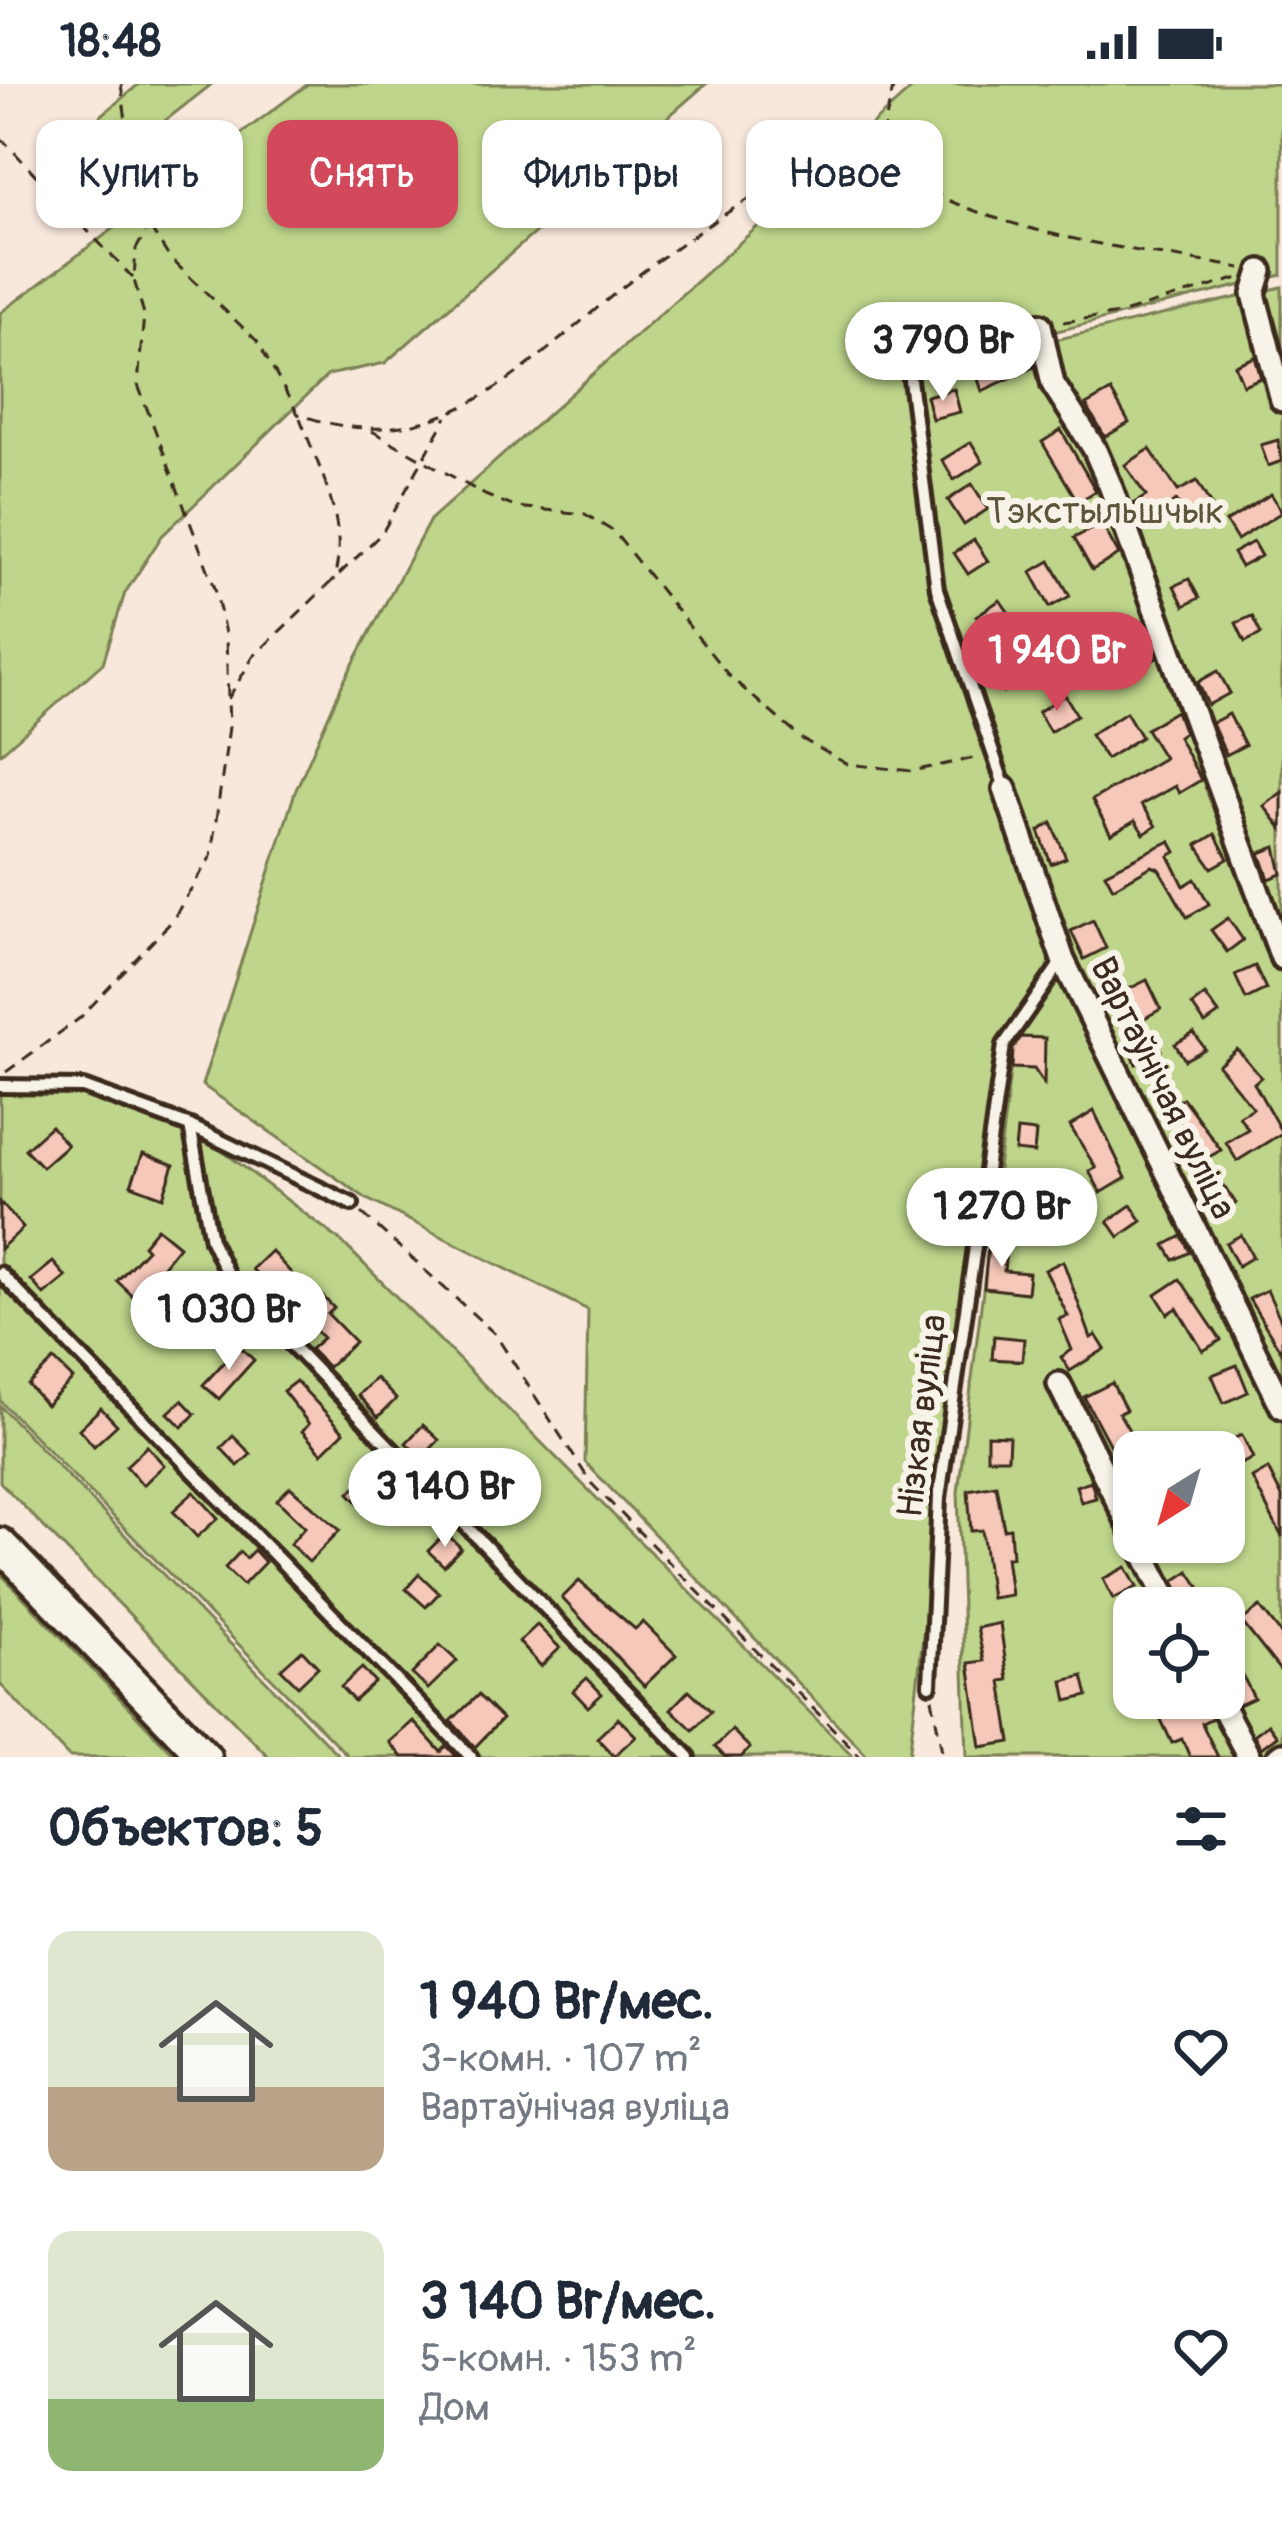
<!DOCTYPE html>
<html lang="ru">
<head>
<meta charset="utf-8">
<style>
  :root { --surface:#fff; --page:#f2f2f3; --text:#1f2937; --muted:#747a83; --accent:#d1495b }
  body { margin:0; font-family:Pangolin,sans-serif; background:var(--page); color:var(--text); height:100vh; display:flex; flex-direction:column; font-size:45px; white-space:nowrap }
  * { box-sizing:border-box; margin:0 }
  p { font-size:39px; color:var(--muted) }
  .icon { flex:none; width:66px; height:66px; fill:none; stroke:currentColor; stroke-width:2; stroke-linecap:round; stroke-linejoin:round }
  .map { position:relative; height:1673px; overflow:hidden }
  .details { display:flex; flex-direction:column; background:var(--surface); flex:1 }
  .details>* { flex:none }
  .hud { position:absolute; left:36px; top:36px; width:1212px; height:108px; display:flex; gap:24px }
  .needle { width:78px; rotate:217deg }
  .buttons { position:absolute; left:1113px; top:1347px; display:grid; gap:24px }
  .buttons a { display:grid; place-items:center; width:132px; height:132px; border-radius:24px; background:var(--surface); box-shadow:0 3px 9px #0004; font-size:60px }
  .price { position:absolute; translate:-50% -102px; padding:0 27px; border-radius:42px; background:#fff; color:#222; font-size:39px; line-height:78px; filter:drop-shadow(0 3px 6px #0008) }
  .price::after { content:''; position:absolute; left:50%; top:72px; width:36px; height:27px; margin-left:-18px; background:inherit; clip-path:polygon(0 0,100% 0,50% 100%) }
  .price.active { background:var(--accent); color:#fff }
  ul { padding:0; list-style:none }
  li { display:flex; align-items:center; gap:36px; height:300px; padding:0 48px }
  li span { display:grid; place-items:center; flex:none; width:336px; height:240px; border-radius:24px; color:#555 }
  li>.icon { margin-inline-start:auto }
  span .icon { width:144px; height:144px; fill:#fffc; stroke-width:1 }
  li b { font-size:51px }
  h2 { display:flex; justify-content:space-between; align-items:center; height:144px; padding:0 48px; font-size:51px }
  .tag { padding:0 42px; border-radius:24px; background:var(--surface); box-shadow:0 3px 9px #0004; font-size:42px; line-height:108px }
  .tag.active { background:var(--accent); color:#fff }
  .status { display:flex; justify-content:space-between; align-items:center; height:84px; padding:0 60px; background:var(--surface); direction:ltr }
  .status svg { height:33px; fill:currentColor }
  .map>svg:first-child { display:block }
</style>
</head>
<body>
<div class="status"><b>18:48</b><svg viewBox="0 0 49 12"><path d="M0 12V9h3v3zM5 12V6h3v6zM10 12V3h3v9zM15 12V0h3v12zM26 1h20v11H26zM47 4h2v5h-2z"/></svg></div>
<div class="map">
<svg width="1282" height="1673" viewBox="0 0 1282 1673">
  <rect width="100%" height="100%" fill="#f8e7db"/>
  <filter id="ink" filterUnits="userSpaceOnUse"><feTurbulence type="fractalNoise" baseFrequency=".00833" numOctaves="2"/><feDisplacementMap in="SourceGraphic" scale="24" xChannelSelector="R" yChannelSelector="G"/><feConvolveMatrix kernelMatrix="1 2 1 2 8 2 1 2 1" color-interpolation-filters="sRGB"/></filter>
  <g filter="url(#ink)">
    <g fill="#bed58b" stroke="#7c8054" stroke-width="3" fill-rule="evenodd">
      <polygon points="139,0 212,0 110,80 84,62 84,46"/>
      <polygon points="308,0 706,0 385,279 328,291 162,452 125,509 103,579 0,670 0,229"/>
      <path d="M917,0H1282V191L917,282L909,289L932,452L917,288L1282,203V1673H967L958,1408L1013,964L1070,874L1004,961L939,1414L909,1673H869L585,1378L588,1226L367,1115L202,1001L295,708L343,599L430,436ZM1134,1368H1224V1458H1134ZM1134,1524H1224V1614H1134Z"/>
      <polygon points="0,1002 83,1003 190,1042 341,1157 854,1673 349,1673 0,1317"/>
      <polygon points="0,1322 340,1673 269,1673 0,1398"/>
      <polygon points="0,1489 176,1673 69,1673 0,1600"/>
    </g>
    <g fill="#f5c8b9" stroke="#3b2a1e" stroke-width="3">
      <polygon points="1029,270 1034,283 982,307 976,289"/>
      <polygon points="1255,273 1261,294 1243,301 1235,281"/>
      <polygon points="954,305 960,328 932,335 926,312"/>
      <polygon points="1111,307 1129,339 1105,353 1086,321"/>
      <polygon points="1061,346 1096,407 1078,418 1042,358"/>
      <polygon points="1278,356 1282,377 1268,382 1261,361"/>
      <polygon points="971,358 983,378 954,396 942,376"/>
      <polygon points="1150,365 1178,407 1197,397 1212,423 1188,437 1176,417 1142,438 1133,420 1146,412 1125,381"/>
      <polygon points="972,400 988,425 964,441 948,416"/>
      <polygon points="1271,410 1282,428 1237,456 1226,438"/>
      <polygon points="1102,440 1119,471 1092,486 1074,454"/>
      <polygon points="974,456 988,477 968,490 954,469"/>
      <polygon points="1253,458 1261,472 1241,483 1233,469"/>
      <polygon points="1050,477 1070,512 1050,523 1031,488"/>
      <polygon points="1189,495 1199,514 1184,522 1174,502"/>
      <polygon points="1000,516 1016,539 991,555 976,532"/>
      <polygon points="1252,532 1261,550 1245,558 1236,539"/>
      <polygon points="1146,544 1157,574 1137,584 1122,556"/>
      <polygon points="1010,568 1026,592 1003,608 987,585"/>
      <polygon points="1218,587 1230,609 1208,621 1198,598"/>
      <polygon points="1065,611 1077,631 1050,648 1038,628"/>
      <polygon points="1176,627 1184,649 1178,653 1201,696 1179,709 1175,702 1141,721 1156,742 1144,750 1135,737 1111,751 1092,716 1164,674 1146,645"/>
      <polygon points="1126,628 1141,653 1106,675 1090,651"/>
      <polygon points="1229,630 1245,661 1226,671 1212,639"/>
      <polygon points="1282,708 1282,745 1264,722"/>
      <polygon points="1052,739 1066,774 1051,780 1039,747"/>
      <polygon points="1215,750 1228,775 1212,784 1197,761"/>
      <polygon points="1170,757 1176,768 1169,772 1184,802 1195,795 1209,820 1187,833 1159,785 1152,782 1113,804 1105,789"/>
      <polygon points="1276,763 1282,790 1269,795 1260,769"/>
      <polygon points="1228,834 1243,856 1227,868 1211,846"/>
      <polygon points="1093,836 1106,864 1084,875 1071,847"/>
      <polygon points="1255,882 1266,905 1246,915 1235,891"/>
      <polygon points="1147,896 1161,925 1143,935 1161,966 1136,980 1109,915"/>
      <polygon points="1205,911 1219,930 1205,940 1192,921"/>
      <polygon points="1194,949 1205,965 1185,976 1175,960"/>
      <polygon points="1021,953 1045,954 1044,1000 1034,985 1012,984 1013,965"/>
      <polygon points="1237,965 1261,993 1254,999 1282,1049 1237,1077 1226,1058 1248,1045 1239,1032 1253,1024 1218,981"/>
      <polygon points="1183,1014 1221,1066 1193,1082 1170,1052 1184,1044 1171,1021"/>
      <polygon points="1094,1027 1126,1094 1101,1109 1089,1087 1096,1084 1070,1042"/>
      <polygon points="51,1042 67,1061 42,1083 25,1065"/>
      <polygon points="1017,1046 1036,1048 1034,1069 1015,1067"/>
      <polygon points="143,1070 174,1081 163,1113 131,1101"/>
      <polygon points="1222,1100 1236,1119 1217,1132 1204,1112"/>
      <polygon points="1007,1110 1030,1112 1028,1129 1006,1127"/>
      <polygon points="0,1118 23,1144 0,1165"/>
      <polygon points="1131,1121 1142,1137 1119,1153 1108,1137"/>
      <polygon points="157,1144 179,1162 136,1215 117,1197 147,1165 143,1161"/>
      <polygon points="1241,1151 1253,1173 1238,1182 1226,1159"/>
      <polygon points="1182,1152 1190,1168 1174,1176 1165,1161"/>
      <polygon points="989,1153 1007,1155 1004,1187 1029,1189 1027,1209 984,1204"/>
      <polygon points="271,1167 292,1190 274,1208 252,1185"/>
      <polygon points="1063,1177 1091,1254 1096,1251 1105,1265 1070,1287 1061,1273 1072,1266 1059,1235 1068,1232 1045,1186"/>
      <polygon points="53,1178 66,1193 44,1211 31,1196"/>
      <polygon points="1180,1195 1221,1256 1203,1267 1177,1224 1168,1230 1156,1211"/>
      <polygon points="199,1197 221,1217 211,1229 188,1209"/>
      <polygon points="1267,1206 1282,1239 1282,1269 1249,1215"/>
      <polygon points="321,1211 334,1224 328,1230 355,1258 328,1283 310,1265 323,1254 301,1232"/>
      <polygon points="994,1252 1024,1255 1022,1277 992,1275"/>
      <polygon points="239,1262 254,1276 219,1315 203,1301"/>
      <polygon points="54,1276 73,1295 46,1321 28,1301"/>
      <polygon points="1237,1281 1248,1308 1224,1319 1212,1291"/>
      <polygon points="376,1294 396,1315 378,1333 358,1311"/>
      <polygon points="296,1297 344,1348 322,1369 302,1347 309,1340 283,1307"/>
      <polygon points="1112,1299 1126,1326 1119,1329 1142,1368 1134,1368 1134,1407 1084,1313"/>
      <polygon points="182,1316 195,1330 182,1343 168,1329"/>
      <polygon points="101,1324 117,1341 94,1362 79,1345"/>
      <polygon points="423,1341 439,1356 422,1374 406,1359"/>
      <polygon points="987,1351 1009,1352 1008,1374 987,1374"/>
      <polygon points="1242,1351 1253,1374 1235,1383 1224,1359"/>
      <polygon points="233,1352 251,1370 238,1382 221,1364"/>
      <polygon points="147,1362 164,1381 143,1401 126,1382"/>
      <polygon points="468,1370 488,1392 469,1410 448,1387"/>
      <polygon points="1268,1385 1282,1413 1282,1453 1252,1394"/>
      <polygon points="374,1386 392,1405 369,1430 349,1409"/>
      <polygon points="1091,1397 1096,1414 1081,1418 1076,1402"/>
      <polygon points="996,1401 1004,1445 1010,1444 1012,1473 1006,1473 1011,1511 991,1514 982,1446 971,1447 968,1406"/>
      <polygon points="290,1403 340,1446 309,1478 290,1460 305,1443 277,1416"/>
      <polygon points="194,1408 218,1434 197,1453 173,1427"/>
      <polygon points="446,1449 461,1464 444,1482 428,1467"/>
      <polygon points="254,1466 265,1478 243,1501 225,1484 240,1468 246,1474"/>
      <polygon points="1126,1483 1137,1503 1113,1515 1103,1495"/>
      <polygon points="1189,1487 1201,1505 1184,1517 1174,1497"/>
      <polygon points="419,1490 439,1509 426,1523 406,1505"/>
      <polygon points="579,1497 635,1545 643,1538 676,1571 644,1602 562,1514"/>
      <polygon points="1260,1523 1282,1551 1282,1589 1241,1537"/>
      <polygon points="1000,1539 1008,1596 1001,1597 1011,1658 981,1663 969,1579 984,1577 977,1544"/>
      <polygon points="537,1541 560,1564 541,1582 519,1558"/>
      <polygon points="1224,1555 1254,1614 1239,1621 1224,1601"/>
      <polygon points="440,1561 457,1577 428,1605 412,1590"/>
      <polygon points="302,1566 318,1583 298,1602 281,1585"/>
      <polygon points="362,1584 375,1598 354,1617 341,1603"/>
      <polygon points="1083,1592 1088,1612 1067,1617 1063,1597"/>
      <polygon points="587,1594 602,1610 588,1623 573,1607"/>
      <polygon points="689,1606 711,1627 693,1646 671,1625"/>
      <polygon points="478,1611 502,1635 475,1663 451,1637"/>
      <polygon points="1175,1614 1203,1614 1212,1634 1202,1639 1204,1644 1218,1673 1190,1673 1182,1655 1172,1659 1155,1623"/>
      <polygon points="618,1634 636,1652 614,1672 597,1654"/>
      <polygon points="413,1637 441,1668 447,1662 457,1673 402,1673 389,1658"/>
      <polygon points="1268,1640 1277,1652 1261,1664 1254,1651"/>
      <polygon points="732,1646 750,1664 741,1673 725,1673 715,1663"/>
    </g>
    <g fill="none" stroke-linecap="round" stroke-linejoin="round">
      <g stroke="#3b2a1e" stroke-width="20">
        <g id="service">
          <polyline points="909,288 937,505 1005,704"/>
          <polyline points="0,1002 83,1003 190,1042 352,1120"/>
          <polyline points="190,1042 211,1156 231,1198 689,1673"/>
          <polyline points="0,1189 471,1673"/>
          <polyline points="930,1601 939,1414 1004,961 1062,877"/>
        </g>
      </g>
      <g stroke="#3b2a1e" stroke-width="30">
        <g id="minor">
          <polyline points="1261,187 1254,210 1282,316"/>
          <polyline points="1040,241 1053,300 1094,364 1110,401 1282,874"/>
          <polyline points="1005,705 1063,876 1282,1323"/>
          <polyline points="1059,1300 1134,1450"/>
          <polyline points="1138,1458 1171,1524"/>
          <polyline points="1218,1614 1249,1673"/>
          <polyline points="1278,1673 1282,1670"/>
        </g>
      </g>
      <g stroke="#3b2a1e" stroke-width="39">
        <polyline id="secondary" points="0,1460 205,1673"/>
      </g>
      <g stroke="#3b2a1e" stroke-width="3" stroke-dasharray="12 9" stroke-linecap="butt">
        <path d="M121,0L134,95L149,142L169,173L257,257L298,330C437,380 518,288 618,207C658,175 701,145 744,118C775,98 805,75 842,70C880,65 922,106 957,120C1048,157 1145,167 1241,184"/>
        <polyline points="124,45 96,70 62,120 133,194"/>
        <polyline points="0,53 61,118"/>
        <polyline points="877,74 894,0"/>
        <polyline points="1063,238 1119,230 1239,194"/>
        <polyline points="918,277 1018,247"/>
        <path d="M300,334C319,385 351,443 333,497"/>
        <polyline points="372,347 485,411 515,423 585,430 614,448 729,592 802,655 847,680 912,687 980,673"/>
        <polyline points="228,615 253,573 382,449 447,333"/>
        <polyline points="6,988 80,934 172,837 211,772 229,643 226,554 215,504 138,301 144,230 134,196 136,165 148,144"/>
        <polyline points="362,1129 495,1250 591,1399 861,1673"/>
        <polyline points="932,1614 943,1673"/>
      </g>
      <use href="#service" stroke="#f7f3e8" stroke-width="10"/>
      <use href="#minor" stroke="#f7f3e8" stroke-width="21"/>
      <use href="#secondary" stroke="#f7f3e8" stroke-width="30"/>
    </g>
  </g>
  <g text-anchor="middle" dominant-baseline="central" stroke-width="12" stroke-linejoin="round" paint-order="stroke">
    <g font-size="36" fill="#5c5539" stroke="#f7f3e8">
      <text x="1105" y="427">Тэкстыльшчык</text>
    </g>
    <g font-size="36" fill="#3b2a1e" stroke="#f7f3e8">
      <text transform="translate(1163 1004) rotate(64)">Вартаўнічая вуліца</text>
      <text transform="translate(922 1332) rotate(-83)">Нізкая вуліца</text>
    </g>
  </g>
</svg>
<div class="buttons">
<a><svg class="needle" viewBox="-14 -14 28 28"><path d="M0-13l5 13h-10z" fill="#e53935"/><path d="M0 13l5-13h-10z" fill="#747a83"/></svg></a>
<a><svg class="icon" aria-label="locate" viewBox="0 0 24 24"><circle cx="12" cy="12" r="6"/><path d="M12 2v4M12 18v4M2 12h4M18 12h4"/></svg></a>
</div>
<b class="price" style="left:943px;top:320px">3 790 Br</b>
<b class="price active" style="left:1057px;top:630px">1 940 Br</b>
<b class="price" style="left:1002px;top:1186px">1 270 Br</b>
<b class="price" style="left:229px;top:1289px">1 030 Br</b>
<b class="price" style="left:445px;top:1466px">3 140 Br</b>
<div class="hud">
<a class="tag">Купить</a>
<a class="tag active">Снять</a>
<a class="tag">Фильтры</a>
<a class="tag">Новое</a>
</div>
</div>
<section class="details">
<h2>Объектов: 5<svg class="icon" aria-label="filters" viewBox="0 0 24 24"><path d="M4 7h16M4 17h16"/><circle cx="9" cy="7" r="2"/><circle cx="15" cy="17" r="2"/></svg></h2>
<ul>
<li><span style="background:linear-gradient(#dfe7d0 65%,#b9a48a 0)"><svg class="icon" aria-label="home" viewBox="0 0 24 24"><path d="M3 11l9-7 9 7M6 9v11h12V9"/></svg></span><div><b>1 940 Br/мес.</b><p>3-комн. · 107 m²</p><p>Вартаўнічая вуліца</p></div><svg class="icon" aria-label="heart" viewBox="0 0 24 24"><path d="M12 20l-8-8c-3-5 5-10 8-4 3-6 11-1 8 4z"/></svg></li>
<li><span style="background:linear-gradient(#dfe7d0 70%,#8fb573 0)"><svg class="icon" aria-label="home" viewBox="0 0 24 24"><path d="M3 11l9-7 9 7M6 9v11h12V9"/></svg></span><div><b>3 140 Br/мес.</b><p>5-комн. · 153 m²</p><p>Дом</p></div><svg class="icon" aria-label="heart" viewBox="0 0 24 24"><path d="M12 20l-8-8c-3-5 5-10 8-4 3-6 11-1 8 4z"/></svg></li>
</ul>
</section>
</body>
</html>
